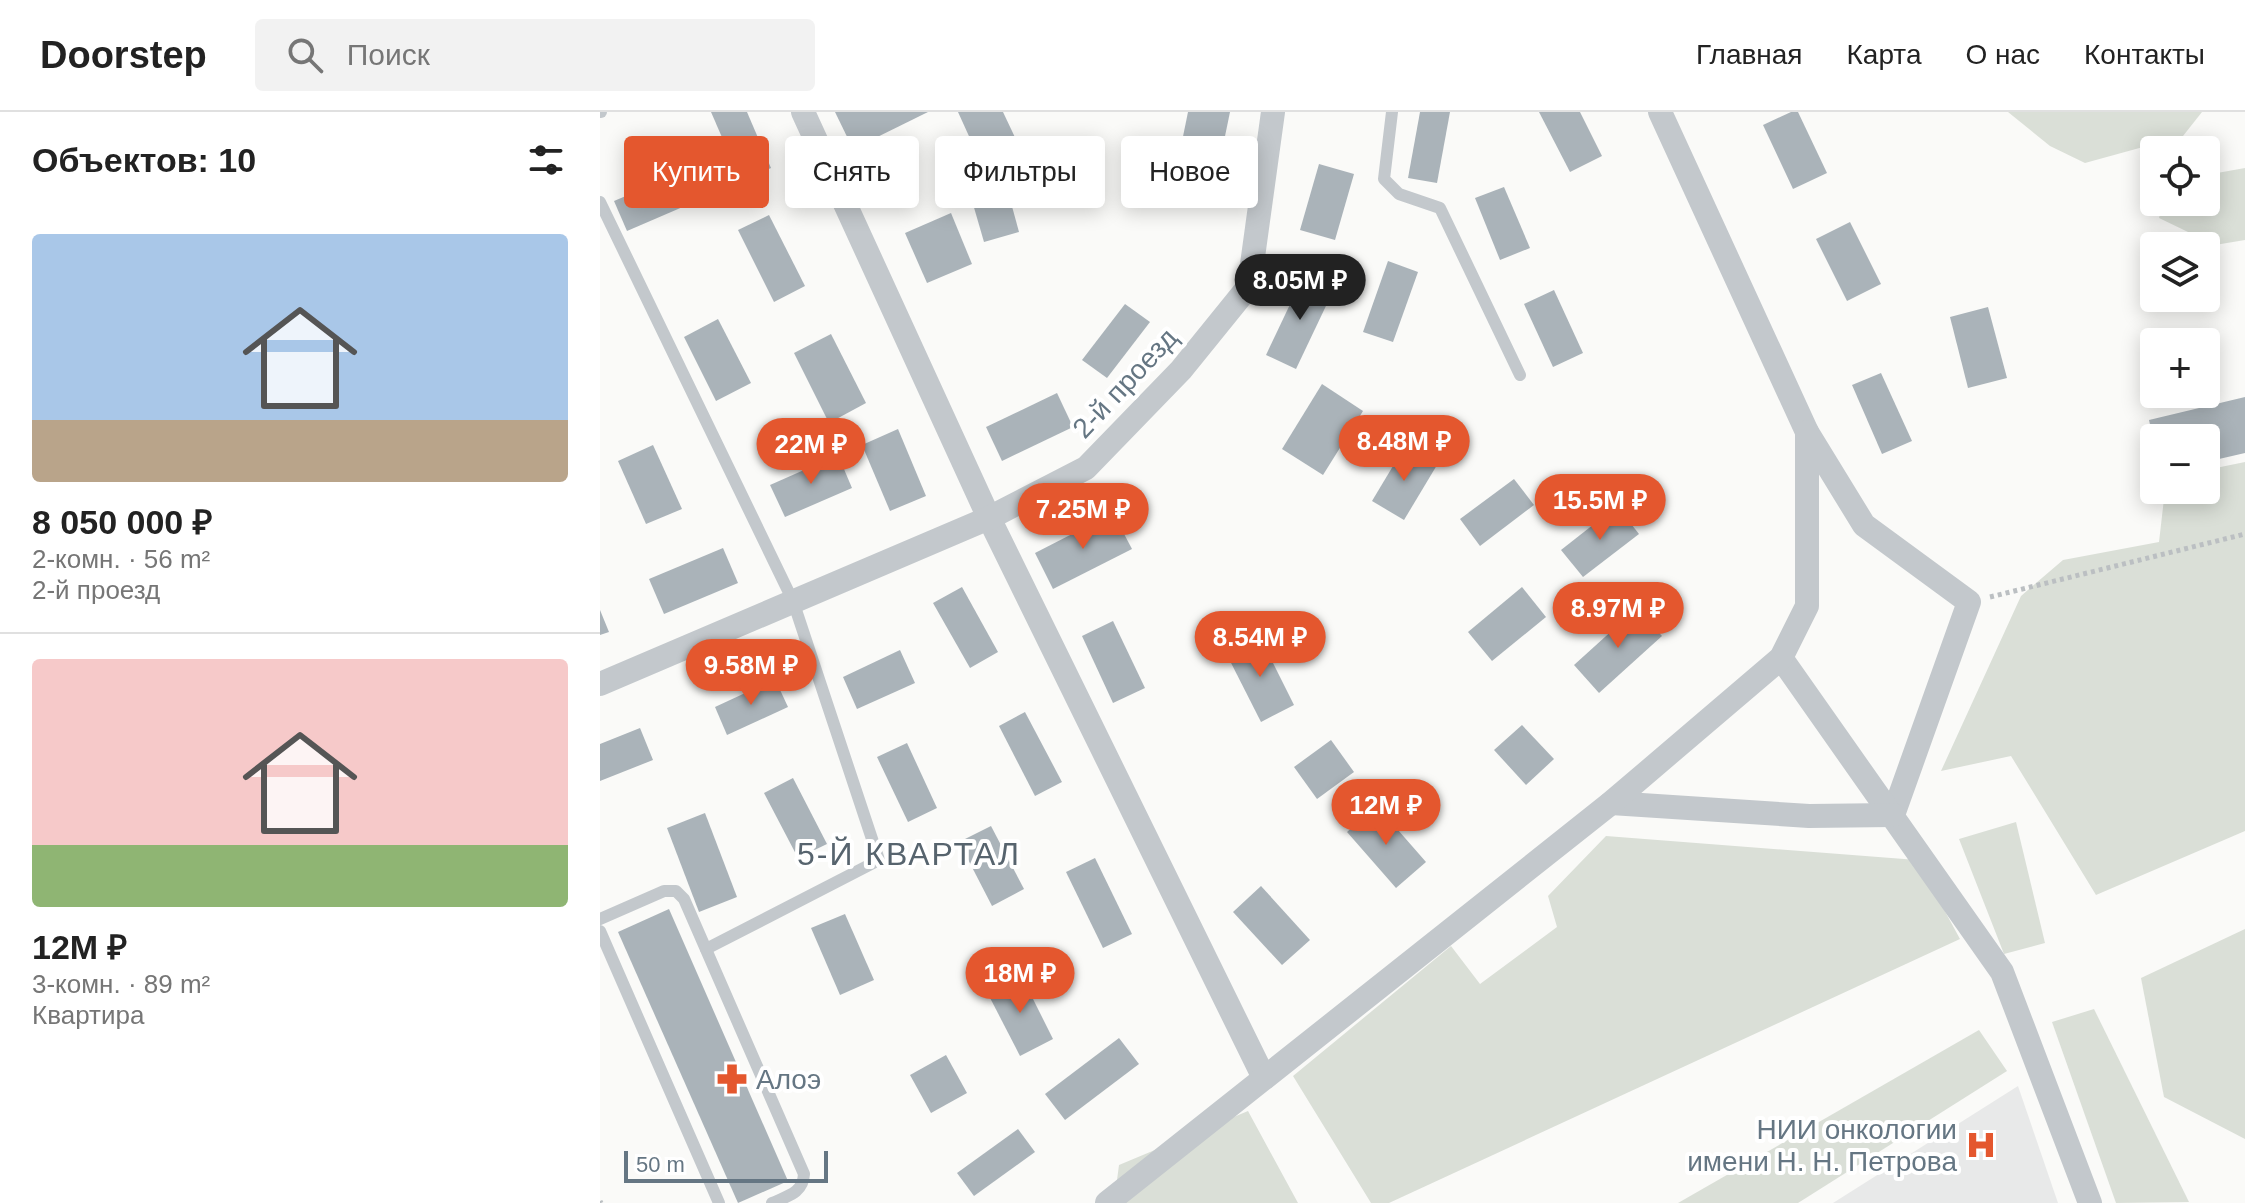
<!DOCTYPE html>
<html lang="ru">
<head>
<meta charset="utf-8">
<style>
  :root { --surface:#fff; --page:#f2f2f2; --text:#222; --muted:#767676; --line:#e0e0e0; --accent:#e4572e }
  body { margin:0; font-family:Helvetica,sans-serif; background:var(--page); color:var(--text); height:100vh; display:flex; flex-direction:column; font-size:30px; white-space:nowrap }
  * { box-sizing:border-box; margin:0 }
  p { font-size:26px; color:var(--muted) }
  .icon { flex:none; width:44px; height:44px; fill:none; stroke:currentColor; stroke-width:2; stroke-linecap:round; stroke-linejoin:round }
  .map { position:relative; flex:1; overflow:hidden }
  .drawer { display:flex; flex-direction:column; background:var(--surface); width:600px }
  .drawer>* { flex:none }
  .top-card { position:absolute; left:24px; top:24px; width:760px; height:72px; display:flex; gap:16px }
  .buttons { position:absolute; left:1540px; top:24px; display:grid; gap:16px }
  .buttons a { display:grid; place-items:center; width:80px; height:80px; border-radius:8px; background:var(--surface); box-shadow:0 4px 20px #0003; font-size:40px }
  .scale { position:absolute; left:24px; bottom:20px; width:204px; box-sizing:border-box; padding-left:8px; border:4px solid #657683; border-top:0; font-size:22px; line-height:28px; white-space:nowrap; color:#657683; -webkit-text-stroke:6px #fff; paint-order:stroke }
  .price { position:absolute; translate:-50% -68px; padding:0 18px; border-radius:28px; background:var(--accent); color:#fff; font-size:26px; line-height:52px; filter:drop-shadow(0 2px 4px #0008) }
  .price::after { content:''; position:absolute; left:50%; top:48px; width:24px; height:18px; margin-left:-12px; background:inherit; clip-path:polygon(0 0,100% 0,50% 100%) }
  .price.on { background:#222; color:#fff }
  ul { padding:0; list-style:none }
  li { display:grid; align-content:center; gap:16px; height:424px; padding:0 32px }
  li+li { border-top:2px solid var(--line) }
  li span { display:grid; place-items:center; height:248px; border-radius:8px; color:#555 }
  li>.icon { margin-inline-start:auto }
  span .icon { width:144px; height:144px; fill:#fffc; stroke-width:1 }
  li b { font-size:34px }
  h2 { display:flex; justify-content:space-between; align-items:center; height:96px; padding:0 32px; font-size:34px }
  .tag { padding:0 28px; border-radius:8px; background:var(--surface); box-shadow:0 4px 20px #0003; font-size:28px; line-height:72px }
  .tag.on { background:var(--accent); color:#fff }
  header { display:flex; align-items:center; gap:48px; box-sizing:border-box; height:112px; padding:0 40px; background:var(--surface); border-bottom:2px solid var(--line) }
  header strong { font-size:38px }
  nav { display:flex; gap:44px; margin-inline-start:auto; font-size:28px }
  .search { width:560px; height:72px; background:var(--page); display:flex; align-items:center; gap:20px; box-sizing:border-box; padding:0 28px; border-radius:8px; color:var(--muted); font-size:30px }
  main { display:flex; flex:1; min-height:0 }
  .map>svg:first-child { display:block }
</style>
</head>
<body>
<header>
<strong>Doorstep</strong>
<div class="search"><svg class="icon" aria-label="search" viewBox="0 0 24 24"><circle cx="10" cy="10" r="6"/><path d="M15 15l6 6"/></svg>Поиск</div>
<nav><a>Главная</a><a>Карта</a><a>О нас</a><a>Контакты</a></nav>
</header>
<main>
<section class="drawer">
<h2>Объектов: 10<svg class="icon" aria-label="filters" viewBox="0 0 24 24"><path d="M4 7h16M4 17h16"/><circle cx="9" cy="7" r="2"/><circle cx="15" cy="17" r="2"/></svg></h2>
<ul>
<li><span style="background:linear-gradient(#a9c7e8 75%,#b9a48a 0)"><svg class="icon" aria-label="home" viewBox="0 0 24 24"><path d="M3 11l9-7 9 7M6 9v11h12V9"/></svg></span><div><b>8 050 000 ₽</b><p>2-комн. · 56 m²</p><p>2-й проезд</p></div></li>
<li><span style="background:linear-gradient(#f6c9c9 75%,#8fb573 0)"><svg class="icon" aria-label="home" viewBox="0 0 24 24"><path d="M3 11l9-7 9 7M6 9v11h12V9"/></svg></span><div><b>12M ₽</b><p>3-комн. · 89 m²</p><p>Квартира</p></div></li>
</ul>
</section>
<div class="map">
<svg width="1645" height="1091" viewBox="0 0 1645 1091">
  <rect width="100%" height="100%" fill="#fafaf8"/>
  <polygon fill="#e8e9e9" points="1418,974 1458,1091 1233,1091"/>
  <g fill="#dadfd7">
    <polygon points="1408,0 1602,0 1583,24 1485,51 1450,34"/>
    <polygon points="1645,56 1645,128 1615,133 1559,106 1563,90 1606,90 1606,63"/>
    <polygon points="1645,350 1645,719 1496,783 1411,644 1341,659 1421,484 1463,448 1559,430 1565,378 1606,378 1606,358"/>
    <polygon points="1416,710 1445,831 1404,842 1359,727"/>
    <polygon points="1006,724 1317,748 1360,827 789,1091 771,1091 693,964 851,834 880,872 957,815 948,784"/>
    <polygon points="1645,817 1645,1027 1564,985 1541,866"/>
    <polygon points="1494,897 1589,1090 1516,1091 1452,910"/>
    <polygon points="1379,918 1407,959 1198,1091 1078,1091"/>
    <polygon points="648,999 698,1091 500,1091 515,1083 519,1053"/>
  </g>
  <g fill="#aab3b9">
    <polygon points="111,0 147,0 171,56 141,69"/>
    <polygon points="235,0 328,0 253,37"/>
    <polygon points="358,0 403,0 421,38 383,55"/>
    <polygon points="588,0 630,0 618,58 578,49"/>
    <polygon points="820,0 850,0 837,71 808,66"/>
    <polygon points="939,0 980,0 1002,44 970,60"/>
    <polygon points="1191,0 1198,0 1227,61 1193,77 1163,13"/>
    <polygon points="719,52 754,62 735,128 700,118"/>
    <polygon points="402,58 419,120 384,130 366,68"/>
    <polygon points="80,61 92,91 27,119 14,89"/>
    <polygon points="904,75 930,136 900,148 875,86"/>
    <polygon points="351,101 372,152 327,171 305,121"/>
    <polygon points="169,103 205,174 174,190 138,118"/>
    <polygon points="1250,110 1281,172 1247,189 1216,127"/>
    <polygon points="788,149 818,160 793,230 763,220"/>
    <polygon points="704,163 734,177 696,257 666,243"/>
    <polygon points="954,178 983,241 953,255 924,192"/>
    <polygon points="525,192 550,210 507,266 482,248"/>
    <polygon points="1388,195 1407,266 1368,276 1350,205"/>
    <polygon points="118,207 151,271 116,289 84,225"/>
    <polygon points="231,222 266,291 229,311 194,241"/>
    <polygon points="1281,261 1312,329 1282,342 1252,273"/>
    <polygon points="722,272 763,299 723,363 682,337"/>
    <polygon points="457,281 473,315 402,349 386,315"/>
    <polygon points="1645,285 1645,341 1606,350 1606,326 1553,326 1549,308"/>
    <polygon points="298,317 326,384 290,399 262,333"/>
    <polygon points="53,333 82,397 46,412 18,349"/>
    <polygon points="805,334 837,353 804,408 772,389"/>
    <polygon points="238,343 252,376 185,405 170,373"/>
    <polygon points="914,367 934,393 880,434 860,407"/>
    <polygon points="1017,394 1039,422 983,465 961,438"/>
    <polygon points="513,401 532,437 453,477 435,441"/>
    <polygon points="123,436 138,471 64,502 49,467"/>
    <polygon points="362,475 398,540 370,556 333,491"/>
    <polygon points="922,475 946,505 892,549 868,520"/>
    <polygon points="1037,496 1062,524 999,581 974,553"/>
    <polygon points="0,498 9,520 0,523"/>
    <polygon points="513,509 545,576 513,591 482,524"/>
    <polygon points="659,523 694,593 661,610 626,541"/>
    <polygon points="300,538 315,571 257,597 243,565"/>
    <polygon points="175,567 188,595 127,623 115,595"/>
    <polygon points="425,600 462,670 435,684 399,614"/>
    <polygon points="922,613 954,647 926,673 894,638"/>
    <polygon points="40,616 53,648 0,669 0,632"/>
    <polygon points="731,628 754,660 717,687 694,655"/>
    <polygon points="307,631 337,696 308,710 277,645"/>
    <polygon points="193,666 227,732 198,746 164,681"/>
    <polygon points="777,694 826,750 796,776 747,720"/>
    <polygon points="105,701 137,785 99,800 67,716"/>
    <polygon points="391,714 424,777 392,794 359,730"/>
    <polygon points="495,746 532,822 503,836 466,760"/>
    <polygon points="661,774 710,828 682,853 633,800"/>
    <polygon points="69,797 188,1069 138,1091 18,820"/>
    <polygon points="245,802 274,868 240,883 211,816"/>
    <polygon points="421,863 453,927 420,944 387,880"/>
    <polygon points="519,926 539,952 465,1008 445,982"/>
    <polygon points="346,943 367,981 331,1001 310,963"/>
    <polygon points="418,1017 435,1040 374,1084 357,1061"/>
  </g>
  <g fill="none" stroke-linecap="round" stroke-linejoin="round">
    <g stroke="#bbbfc2" stroke-width="5" stroke-dasharray="4 4" stroke-linecap="butt">
      <polyline points="1390,485 1645,422"/>
      <polyline points="0,1089 1,1091"/>
    </g>
    <g stroke="#c3c8cc" stroke-width="12">
      <polyline points="0,0 1,0"/>
      <polyline points="792,0 784,67 799,82 840,96 920,263"/>
      <polyline points="0,90 193,489 279,748 106,837"/>
      <path d="M0,807L64,779H76L84,787L204,1062C203,1081 188,1084 172,1091"/>
      <polyline points="0,819 119,1091"/>
    </g>
    <g stroke="#c3c8cc" stroke-width="24">
      <polyline points="203,0 389,406 664,966"/>
      <polyline points="1060,0 1207,320 1264,413 1369,490 1293,703"/>
      <polyline points="1181,546 1402,860 1490,1091"/>
      <polyline points="0,572 389,406 486,356 581,258 649,174 673,0"/>
      <polyline points="1011,691 1209,704 1293,703"/>
      <polyline points="507,1091 1011,691 1181,546 1207,494 1207,320"/>
    </g>
  </g>
  <defs>
    <g id="pharmacy-bare" transform="scale(2.4)"><path d="M-2-6h4v4h4v4h-4v4h-4v-4h-4v-4h4Z" fill="#e4572e" stroke="#fff" stroke-width="2.5" paint-order="stroke"/></g>
    <g id="hospital-bare" transform="scale(2.4)"><path d="M-5-5h3v3.5h4V-5h3V5h-3V1.5h-4V5h-3Z" fill="#e4572e" stroke="#fff" stroke-width="2.5" paint-order="stroke"/></g>
  </defs>
  <g fill-rule="evenodd">
    <use href="#pharmacy-bare" x="132" y="967"/>
    <use href="#hospital-bare" x="1381" y="1033"/>
  </g>
  <g text-anchor="middle" dominant-baseline="central" stroke-width="8" stroke-linejoin="round" paint-order="stroke">
    <g font-size="28" fill="#657683" stroke="#fff">
      <text transform="translate(525 271) rotate(-47)">2-й проезд</text>
    </g>
    <g font-size="28" fill="#657683" stroke="#fff" text-anchor="start">
      <text x="156" y="967">Алоэ</text>
      <text x="1357" y="1017" text-anchor="end">НИИ онкологии<tspan x="1357" dy="32">имени Н. Н. Петрова</tspan></text>
    </g>
    <g font-size="32" letter-spacing="2" fill="#57646e" stroke="#fff">
      <text x="309" y="742">5-Й КВАРТАЛ</text>
    </g>
  </g>
</svg>
<div class="buttons">
<a><svg class="icon" aria-label="locate" viewBox="0 0 24 24"><circle cx="12" cy="12" r="6"/><path d="M12 2v4M12 18v4M2 12h4M18 12h4"/></svg></a>
<a><svg class="icon" aria-label="layers" viewBox="0 0 24 24"><path d="M12 4l9 5-9 5-9-5zM3 14l9 5 9-5"/></svg></a>
<a>+</a>
<a>−</a>
</div>
<div class="scale">50 m</div>
<b class="price on" style="left:700px;top:210px">8.05M ₽</b>
<b class="price" style="left:804px;top:371px">8.48M ₽</b>
<b class="price" style="left:211px;top:374px">22M ₽</b>
<b class="price" style="left:1000px;top:430px">15.5M ₽</b>
<b class="price" style="left:483px;top:439px">7.25M ₽</b>
<b class="price" style="left:1018px;top:538px">8.97M ₽</b>
<b class="price" style="left:660px;top:567px">8.54M ₽</b>
<b class="price" style="left:151px;top:595px">9.58M ₽</b>
<b class="price" style="left:786px;top:735px">12M ₽</b>
<b class="price" style="left:420px;top:903px">18M ₽</b>
<div class="top-card">
<a class="tag on">Купить</a>
<a class="tag">Снять</a>
<a class="tag">Фильтры</a>
<a class="tag">Новое</a>
</div>
</div>
</main>
</body>
</html>
